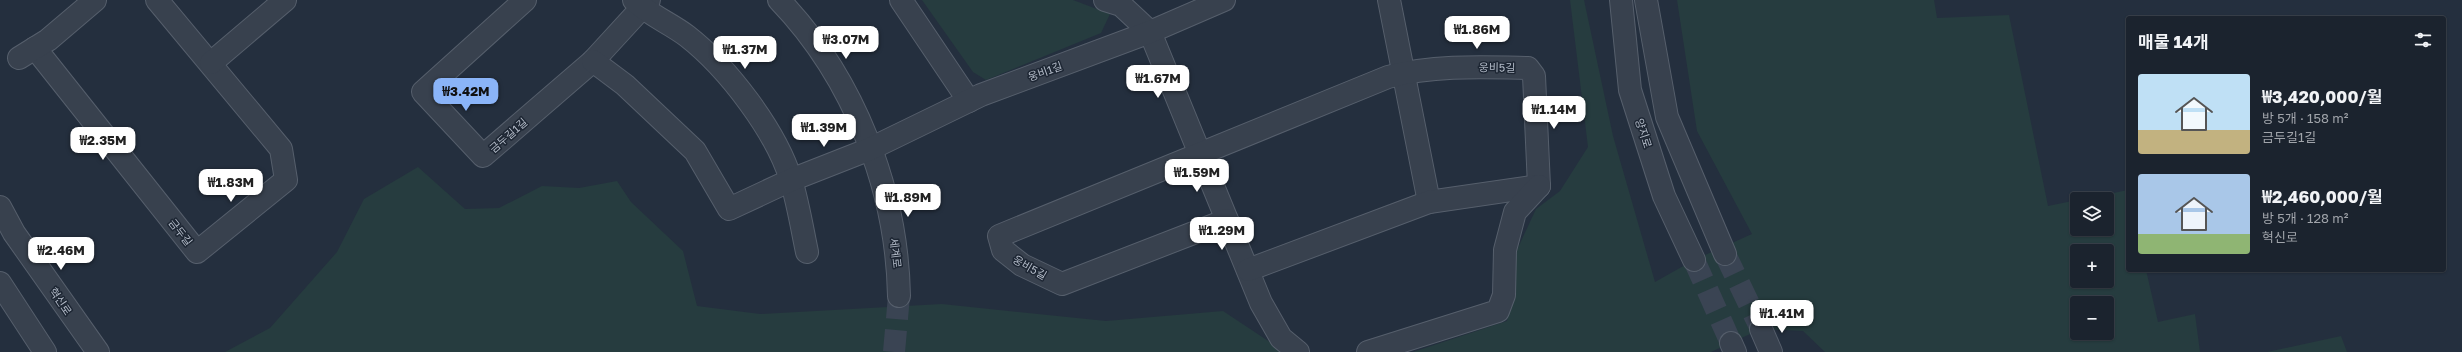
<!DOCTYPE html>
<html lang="ko">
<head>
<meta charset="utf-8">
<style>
  :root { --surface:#1b232e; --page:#242b36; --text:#f1f3f6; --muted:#a0a4aa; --line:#39404a; --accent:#8ab4f8 }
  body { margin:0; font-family:"Golos Text","Noto Sans KR",sans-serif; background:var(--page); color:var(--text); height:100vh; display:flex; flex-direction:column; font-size:15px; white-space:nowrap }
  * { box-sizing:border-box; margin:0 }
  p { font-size:13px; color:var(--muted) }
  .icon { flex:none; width:22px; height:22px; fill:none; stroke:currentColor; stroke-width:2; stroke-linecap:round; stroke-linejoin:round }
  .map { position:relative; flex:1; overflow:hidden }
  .details { position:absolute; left:2126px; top:16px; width:320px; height:256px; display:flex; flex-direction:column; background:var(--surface); border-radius:4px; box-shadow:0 1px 3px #0004,0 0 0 1px var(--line) }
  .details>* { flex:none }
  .tools { position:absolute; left:2070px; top:192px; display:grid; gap:8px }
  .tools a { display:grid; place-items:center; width:44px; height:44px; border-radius:4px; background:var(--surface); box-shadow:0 1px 3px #0004,0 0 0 1px var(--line); font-size:20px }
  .price { position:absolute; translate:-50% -34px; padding:0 9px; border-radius:8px; background:#fff; color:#222; font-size:13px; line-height:26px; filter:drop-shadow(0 1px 2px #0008) }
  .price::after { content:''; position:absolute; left:50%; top:24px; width:12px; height:9px; margin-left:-6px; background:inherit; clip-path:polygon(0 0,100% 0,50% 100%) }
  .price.on { background:var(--accent); color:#111 }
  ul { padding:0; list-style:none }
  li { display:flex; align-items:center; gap:12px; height:100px; padding:0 12px }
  li span { display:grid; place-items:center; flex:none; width:112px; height:80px; border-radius:4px; color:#555 }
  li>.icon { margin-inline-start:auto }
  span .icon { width:48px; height:48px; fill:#fffc; stroke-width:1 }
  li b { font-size:17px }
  h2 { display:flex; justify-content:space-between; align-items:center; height:48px; padding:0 12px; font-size:17px }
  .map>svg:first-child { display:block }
</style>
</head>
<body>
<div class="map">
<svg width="2462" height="352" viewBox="0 0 2462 352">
  <rect width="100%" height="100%" fill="#242f3e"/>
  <g fill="#263c3f" fill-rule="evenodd">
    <polygon points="922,0 1073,0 1110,14 1101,33 986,80 973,72"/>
    <path d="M1570,0H1584L1613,136L1655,282L1694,260L1752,234L1697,131L1677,0H1934L1937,18L2009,15L2048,206L2077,200V229H2107V199H2084L2128,190V270H2146L2158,322L2195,314L2200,352H1825L1803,331L1761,329L1711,352H1413L1507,321L1517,250L1536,209L1560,191L1588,147ZM2077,251H2107V281H2077ZM2077,303H2107V333H2077Z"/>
    <polygon points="418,167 465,209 499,208 542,186 579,188 617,181 631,202 683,251 697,306 760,314 942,304 1106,321 1223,311 1285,352 225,352 270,328 337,252 364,199"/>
    <polygon points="2341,336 2347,352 2267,352"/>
  </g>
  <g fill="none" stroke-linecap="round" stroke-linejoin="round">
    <g stroke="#3a4453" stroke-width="22" stroke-dasharray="22 11" stroke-linecap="butt">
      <polyline points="1725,254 1761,329"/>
      <polyline points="1694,260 1731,343"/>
      <polyline points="894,352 899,296"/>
    </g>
    <g stroke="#565f6c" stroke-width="24">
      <g id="minor">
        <polyline points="525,0 423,92 483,156 593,61 649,0"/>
        <path d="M634,0C649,15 670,23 687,36C728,68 776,131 791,180C798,203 802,228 807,252"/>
        <path d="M779,0C854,78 897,189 899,296"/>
        <polyline points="901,0 969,101"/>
        <polyline points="1105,0 1121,5 1150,32 1261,303 1281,338 1298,352"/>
        <polyline points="1389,0 1429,202"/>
        <polyline points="1621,0 1630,90 1664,196 1694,260"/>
        <polyline points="1646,0 1667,117 1725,254"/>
        <polyline points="35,48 197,252 286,180 281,149 157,0"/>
        <polyline points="19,58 48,40 95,0"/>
        <polyline points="593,61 625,85 695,151 729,209 791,180 870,149 981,95 1150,32 1224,0"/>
        <polyline points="211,63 285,0"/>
        <polyline points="0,207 14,233 98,352"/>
        <path d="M1227,220L1062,284L1022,265L1003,250L999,236L1388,77C1433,65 1481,67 1528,68L1534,76L1539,186"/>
        <polyline points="1248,270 1429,202 1539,186"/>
        <polyline points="0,283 45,352"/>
        <polyline points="1761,329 1771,352"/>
        <polyline points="1731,343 1735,352"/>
        <polyline points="1368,352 1498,311 1504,295 1505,250 1515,212 1539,186"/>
      </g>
    </g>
    <use href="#minor" stroke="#38414e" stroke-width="22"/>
  </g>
  <g text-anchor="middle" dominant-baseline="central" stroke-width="3" stroke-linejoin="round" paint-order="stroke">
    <g font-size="11" fill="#b4bcc9" stroke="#1d2633">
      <text transform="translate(1497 67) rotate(1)">웅비5길</text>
      <text transform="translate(1045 71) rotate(-20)">웅비1길</text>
      <text transform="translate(1644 133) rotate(72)">양지로</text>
      <text transform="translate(508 135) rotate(-41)">금두길1길</text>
      <text transform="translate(181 232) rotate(52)">금두길</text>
      <text transform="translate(896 253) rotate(83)">세계로</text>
      <text transform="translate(1030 267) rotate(30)">웅비5길</text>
      <text transform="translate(61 301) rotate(56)">혁신로</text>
    </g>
  </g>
</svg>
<div class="tools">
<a><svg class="icon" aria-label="layers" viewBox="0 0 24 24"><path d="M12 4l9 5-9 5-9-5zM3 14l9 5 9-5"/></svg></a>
<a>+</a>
<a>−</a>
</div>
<b class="price" style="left:1477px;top:50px">₩1.86M</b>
<b class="price" style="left:846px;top:60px">₩3.07M</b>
<b class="price" style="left:745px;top:70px">₩1.37M</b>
<b class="price" style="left:1158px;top:99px">₩1.67M</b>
<b class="price on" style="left:466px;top:112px">₩3.42M</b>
<b class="price" style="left:1554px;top:130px">₩1.14M</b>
<b class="price" style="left:824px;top:148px">₩1.39M</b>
<b class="price" style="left:103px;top:161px">₩2.35M</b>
<b class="price" style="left:1197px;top:193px">₩1.59M</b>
<b class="price" style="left:231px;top:203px">₩1.83M</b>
<b class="price" style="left:908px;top:218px">₩1.89M</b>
<b class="price" style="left:1222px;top:251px">₩1.29M</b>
<b class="price" style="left:61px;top:271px">₩2.46M</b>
<b class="price" style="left:1782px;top:334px">₩1.41M</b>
<section class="details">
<h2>매물 14개<svg class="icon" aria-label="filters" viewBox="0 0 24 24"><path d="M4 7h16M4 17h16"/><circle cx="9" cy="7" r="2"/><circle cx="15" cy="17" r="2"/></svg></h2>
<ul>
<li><span style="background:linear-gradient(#bfe0f5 70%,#c2b280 0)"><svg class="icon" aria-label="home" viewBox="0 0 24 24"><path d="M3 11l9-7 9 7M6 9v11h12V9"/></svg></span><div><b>₩3,420,000/월</b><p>방 5개 · 158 m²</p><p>금두길1길</p></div></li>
<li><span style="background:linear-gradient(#a9c7e8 75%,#8fb573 0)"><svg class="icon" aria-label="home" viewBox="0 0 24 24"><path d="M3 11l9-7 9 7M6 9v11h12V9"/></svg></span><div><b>₩2,460,000/월</b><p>방 5개 · 128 m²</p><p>혁신로</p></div></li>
</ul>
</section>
</div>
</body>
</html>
